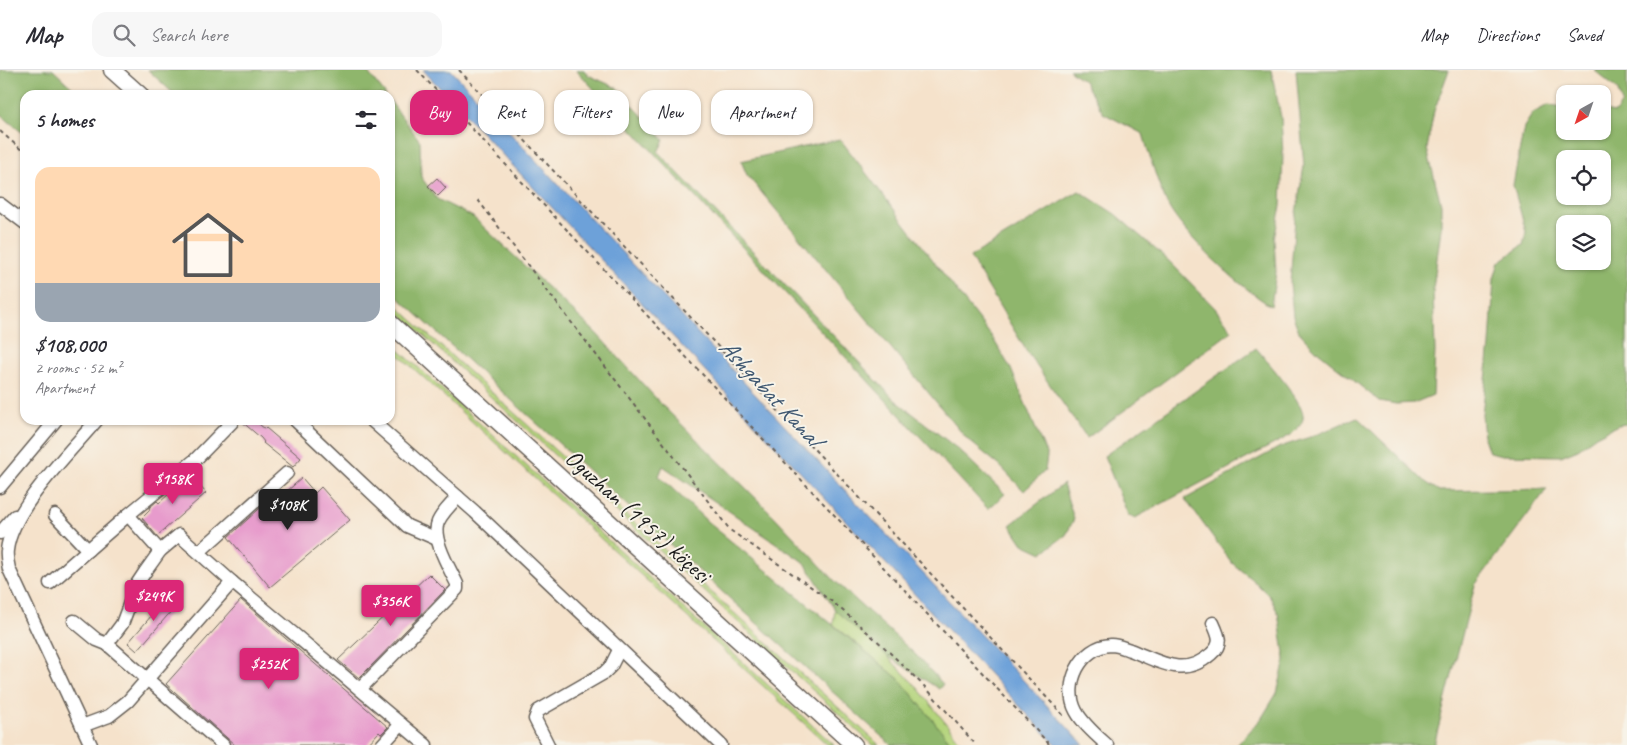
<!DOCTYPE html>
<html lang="en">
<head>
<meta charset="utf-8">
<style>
  :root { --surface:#fff; --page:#f7f7f7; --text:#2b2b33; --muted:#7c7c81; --line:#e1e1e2; --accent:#db2777 }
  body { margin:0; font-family:Caveat,sans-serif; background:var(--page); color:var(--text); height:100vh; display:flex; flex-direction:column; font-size:19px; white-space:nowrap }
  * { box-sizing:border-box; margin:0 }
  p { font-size:16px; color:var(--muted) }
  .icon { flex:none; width:28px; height:28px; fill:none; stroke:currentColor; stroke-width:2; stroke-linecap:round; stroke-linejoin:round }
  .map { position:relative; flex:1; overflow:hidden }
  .drawer { position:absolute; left:20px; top:20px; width:375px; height:335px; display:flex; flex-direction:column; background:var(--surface); border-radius:15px; box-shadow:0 1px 4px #0004 }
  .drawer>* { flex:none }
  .banner { position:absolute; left:410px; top:20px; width:475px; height:45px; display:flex; gap:10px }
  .needle { width:32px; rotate:220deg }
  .fabs { position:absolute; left:1556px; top:15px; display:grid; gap:10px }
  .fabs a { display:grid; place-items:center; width:55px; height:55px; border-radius:10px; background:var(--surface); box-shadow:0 1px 4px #0004; font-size:25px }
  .price { position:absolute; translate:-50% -42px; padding:0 11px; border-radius:5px; background:var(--accent); color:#fff; font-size:16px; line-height:32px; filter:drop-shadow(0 1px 2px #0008) }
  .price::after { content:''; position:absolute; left:50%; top:30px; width:15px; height:11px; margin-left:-8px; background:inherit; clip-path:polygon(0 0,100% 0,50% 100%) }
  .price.current { background:#222; color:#fff }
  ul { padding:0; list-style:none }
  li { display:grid; align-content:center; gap:10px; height:265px; padding:0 15px }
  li+li { border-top:1px solid var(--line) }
  li span { display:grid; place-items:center; height:155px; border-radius:15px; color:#555 }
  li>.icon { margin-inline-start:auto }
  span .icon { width:90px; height:90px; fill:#fffc; stroke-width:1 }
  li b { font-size:21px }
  h2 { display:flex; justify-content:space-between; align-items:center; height:60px; padding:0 15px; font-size:21px }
  .pill { padding:0 18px; border-radius:15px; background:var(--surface); box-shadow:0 1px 4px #0004; font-size:18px; line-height:45px }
  .pill.current { background:var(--accent); color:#fff }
  header { display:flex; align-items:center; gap:30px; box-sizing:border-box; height:70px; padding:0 25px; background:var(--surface); border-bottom:1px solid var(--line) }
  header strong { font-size:24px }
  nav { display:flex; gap:28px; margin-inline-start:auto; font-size:18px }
  .search { width:350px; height:45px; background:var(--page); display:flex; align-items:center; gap:12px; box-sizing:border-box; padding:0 18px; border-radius:15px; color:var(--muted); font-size:19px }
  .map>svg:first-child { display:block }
</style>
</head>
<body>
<header>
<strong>Map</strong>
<div class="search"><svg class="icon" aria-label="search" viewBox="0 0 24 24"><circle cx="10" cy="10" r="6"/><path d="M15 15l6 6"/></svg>Search here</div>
<nav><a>Map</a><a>Directions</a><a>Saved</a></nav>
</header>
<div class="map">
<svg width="1627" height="675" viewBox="0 0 1627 675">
  <rect width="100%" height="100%" fill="#f7f3e8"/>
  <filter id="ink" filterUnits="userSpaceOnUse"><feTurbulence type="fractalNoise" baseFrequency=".02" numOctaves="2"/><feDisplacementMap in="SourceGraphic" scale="10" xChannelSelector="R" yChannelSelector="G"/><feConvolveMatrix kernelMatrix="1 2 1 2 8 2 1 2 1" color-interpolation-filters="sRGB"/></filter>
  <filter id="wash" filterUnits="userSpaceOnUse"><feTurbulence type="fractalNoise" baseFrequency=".0096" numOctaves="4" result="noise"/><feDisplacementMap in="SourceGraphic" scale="20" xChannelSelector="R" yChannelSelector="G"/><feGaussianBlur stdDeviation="1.12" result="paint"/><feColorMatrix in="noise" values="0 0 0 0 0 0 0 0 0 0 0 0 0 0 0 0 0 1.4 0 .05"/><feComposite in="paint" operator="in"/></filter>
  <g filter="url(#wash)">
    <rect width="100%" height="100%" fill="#f5e2cb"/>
    <g fill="#b4d47c" stroke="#68784c">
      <polygon points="390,230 875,671 879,675 873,675 390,235"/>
      <polygon points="390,272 834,675 828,675 390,277"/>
      <polygon points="835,540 886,585 917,617 963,675 953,675 900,610 833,554"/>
    </g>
    <g fill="#8fb66c" stroke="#566944" fill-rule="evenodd">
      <polygon points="0,0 53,0 80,25 25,25 25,65 0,44"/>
      <polygon points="148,0 366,0 386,25 175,25"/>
      <polygon points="576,0 584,0 588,5 617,18 664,70 658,82 894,329 959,380 1005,424 988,439"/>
      <path d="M1069,0H1271L1281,47L1283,85L1281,136L1274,169L1276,202L1271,236C1242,219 1182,164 1167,134C1157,112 1150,87 1143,64L1103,43L1084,11Z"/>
      <polygon points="1296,0 1449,0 1434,41 1427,79 1441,134 1441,158 1433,219 1435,281 1433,325 1414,333 1396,334 1379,331 1317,281 1299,262 1293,246 1290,213 1295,149 1304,96"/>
      <path d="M1594,0H1627V354L1618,355L1596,366L1578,379L1561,386L1502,385L1489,382L1484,368L1482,344L1490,275L1494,209L1499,192L1523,175L1526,162L1513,115L1524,57L1533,43L1548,35L1565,37V61H1602L1603,41L1615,43L1622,33L1617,19ZM1565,89H1602V126H1565ZM1565,154H1602V191H1565Z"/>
      <polygon points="390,31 420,71 421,107 437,129 473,147 596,263 663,336 773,445 835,511 916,585 943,614 939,619 886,585 835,540 805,493 663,396 659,406 709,453 900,610 953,675 891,675 390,220"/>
      <polygon points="840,69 992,267 1011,299 1047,386 1045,401 1024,421 999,395 967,369 747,105 741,91"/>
      <polygon points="1079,121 1115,144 1169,191 1215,238 1232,261 1087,368 1029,285 970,187"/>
      <path d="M1256,278C1266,290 1307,335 1303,349C1301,356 1295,361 1291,365L1135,448L1128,445L1104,386Z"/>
      <polygon points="1357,347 1424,411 1439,421 1547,419 1475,515 1434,675 1237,675 1261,649 1277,623 1285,590 1278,543 1270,527 1256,513 1232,493 1185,429 1280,377 1316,365"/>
      <polygon points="1063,414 1074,449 1066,465 1042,483 1023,474 1010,455"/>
    </g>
    <polygon fill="#6da1d9" stroke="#445e7a" points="423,0 451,0 1084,675 1056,675"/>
    <g id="blocks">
      <g fill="#e79bcc">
        <polygon points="437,108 446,118 438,126 428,116"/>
        <polygon points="240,350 254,350 265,359 266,358 301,388 293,397 263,373 264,372 261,368"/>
        <polygon points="190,405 206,423 157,466 142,448 150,440 149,438 157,431 159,433"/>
        <polygon points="302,408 315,423 321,417 350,450 270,517 228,467 268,431 271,435"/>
        <polygon points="429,504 445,520 371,596 359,608 338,590"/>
        <polygon points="170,524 179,532 137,581 128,573"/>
        <polygon points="241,530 388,657 381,664 379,662 367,675 235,675 166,614"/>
      </g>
    </g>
  </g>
  <g filter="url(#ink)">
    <use href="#blocks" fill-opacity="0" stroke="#686159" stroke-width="1"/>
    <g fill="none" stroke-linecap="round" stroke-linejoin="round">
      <g stroke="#686159" stroke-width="15">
        <g id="minor">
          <polyline points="0,134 25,153"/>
          <polyline points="295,350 407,456 437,469"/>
          <polyline points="371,350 475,442 721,675"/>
          <polyline points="0,417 56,350"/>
          <polyline points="55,445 88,480"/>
          <polyline points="128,445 160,481"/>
          <polyline points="0,463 15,446"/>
          <polyline points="199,482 287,403"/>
          <polyline points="50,513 128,445 195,390 232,352"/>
          <polyline points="74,551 97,570 107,574 223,675"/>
          <polyline points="107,574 122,554 137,514 145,502 160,481 179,465 232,512 426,675"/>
          <path d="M360,619L457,519V514C450,499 431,468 438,452C442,443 451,434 458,427"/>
          <polyline points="82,656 109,646 128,631 232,512"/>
          <path d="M91,675L9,499C8,493 6,486 7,480C12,438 70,382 97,350"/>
          <polyline points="382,675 401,654"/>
          <polyline points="548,675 535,649 538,641 604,603 611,596 619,580"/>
          <path d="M1107,675C1096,665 1083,654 1076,641C1062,615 1081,576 1111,575C1118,575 1124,578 1130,580C1159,591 1183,609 1211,584C1223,574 1219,566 1213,553"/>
        </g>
      </g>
      <g stroke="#686159" stroke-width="19">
        <g id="major">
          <polyline points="112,0 140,25"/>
          <polyline points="390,253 854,675"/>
        </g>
      </g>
      <g stroke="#686159" stroke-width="2" stroke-dasharray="4 4" stroke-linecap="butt">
        <polyline points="417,0 1050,675"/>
        <polyline points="459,0 1064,646"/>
        <polyline points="0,61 25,83"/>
        <polyline points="478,130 730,460 834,533 882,575 927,619 976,675"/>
      </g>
      <use href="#minor" stroke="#fff" stroke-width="12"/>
      <use href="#major" stroke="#fff" stroke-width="16"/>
    </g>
  </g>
  <g text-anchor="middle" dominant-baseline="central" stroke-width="4" stroke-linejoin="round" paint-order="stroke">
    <g font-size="24" fill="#1c1c1c" stroke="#f7f3e8">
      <text transform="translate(638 446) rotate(42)">Oguzhan (1957) köçesi</text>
    </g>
    <g font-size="25" font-style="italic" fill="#405871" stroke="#f7f3e8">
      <text transform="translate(770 322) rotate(47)">Ashgabat Kanal</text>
    </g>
  </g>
</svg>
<div class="fabs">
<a><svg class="needle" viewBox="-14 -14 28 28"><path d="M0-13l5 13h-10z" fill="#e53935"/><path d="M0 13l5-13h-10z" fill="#7c7c81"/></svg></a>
<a><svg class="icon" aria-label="locate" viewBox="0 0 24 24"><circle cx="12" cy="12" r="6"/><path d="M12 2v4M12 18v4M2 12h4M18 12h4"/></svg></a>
<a><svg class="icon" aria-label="layers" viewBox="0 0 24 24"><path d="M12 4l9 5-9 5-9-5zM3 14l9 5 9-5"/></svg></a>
</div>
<b class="price" style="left:173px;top:435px">$158K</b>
<b class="price current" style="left:288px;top:461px">$108K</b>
<b class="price" style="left:154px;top:552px">$249K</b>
<b class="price" style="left:391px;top:557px">$356K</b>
<b class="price" style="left:269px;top:620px">$252K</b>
<div class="banner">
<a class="pill current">Buy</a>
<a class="pill">Rent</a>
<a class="pill">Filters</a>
<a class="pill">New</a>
<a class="pill">Apartment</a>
</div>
<section class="drawer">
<h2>5 homes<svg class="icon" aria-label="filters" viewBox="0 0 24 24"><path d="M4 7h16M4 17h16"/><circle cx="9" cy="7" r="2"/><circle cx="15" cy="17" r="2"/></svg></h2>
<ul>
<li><span style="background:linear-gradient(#ffd9b3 75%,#9aa5b1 0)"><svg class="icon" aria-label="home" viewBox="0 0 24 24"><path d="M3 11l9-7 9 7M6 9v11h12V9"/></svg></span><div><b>$108,000</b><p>2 rooms · 52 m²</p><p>Apartment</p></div></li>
</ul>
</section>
</div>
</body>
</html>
